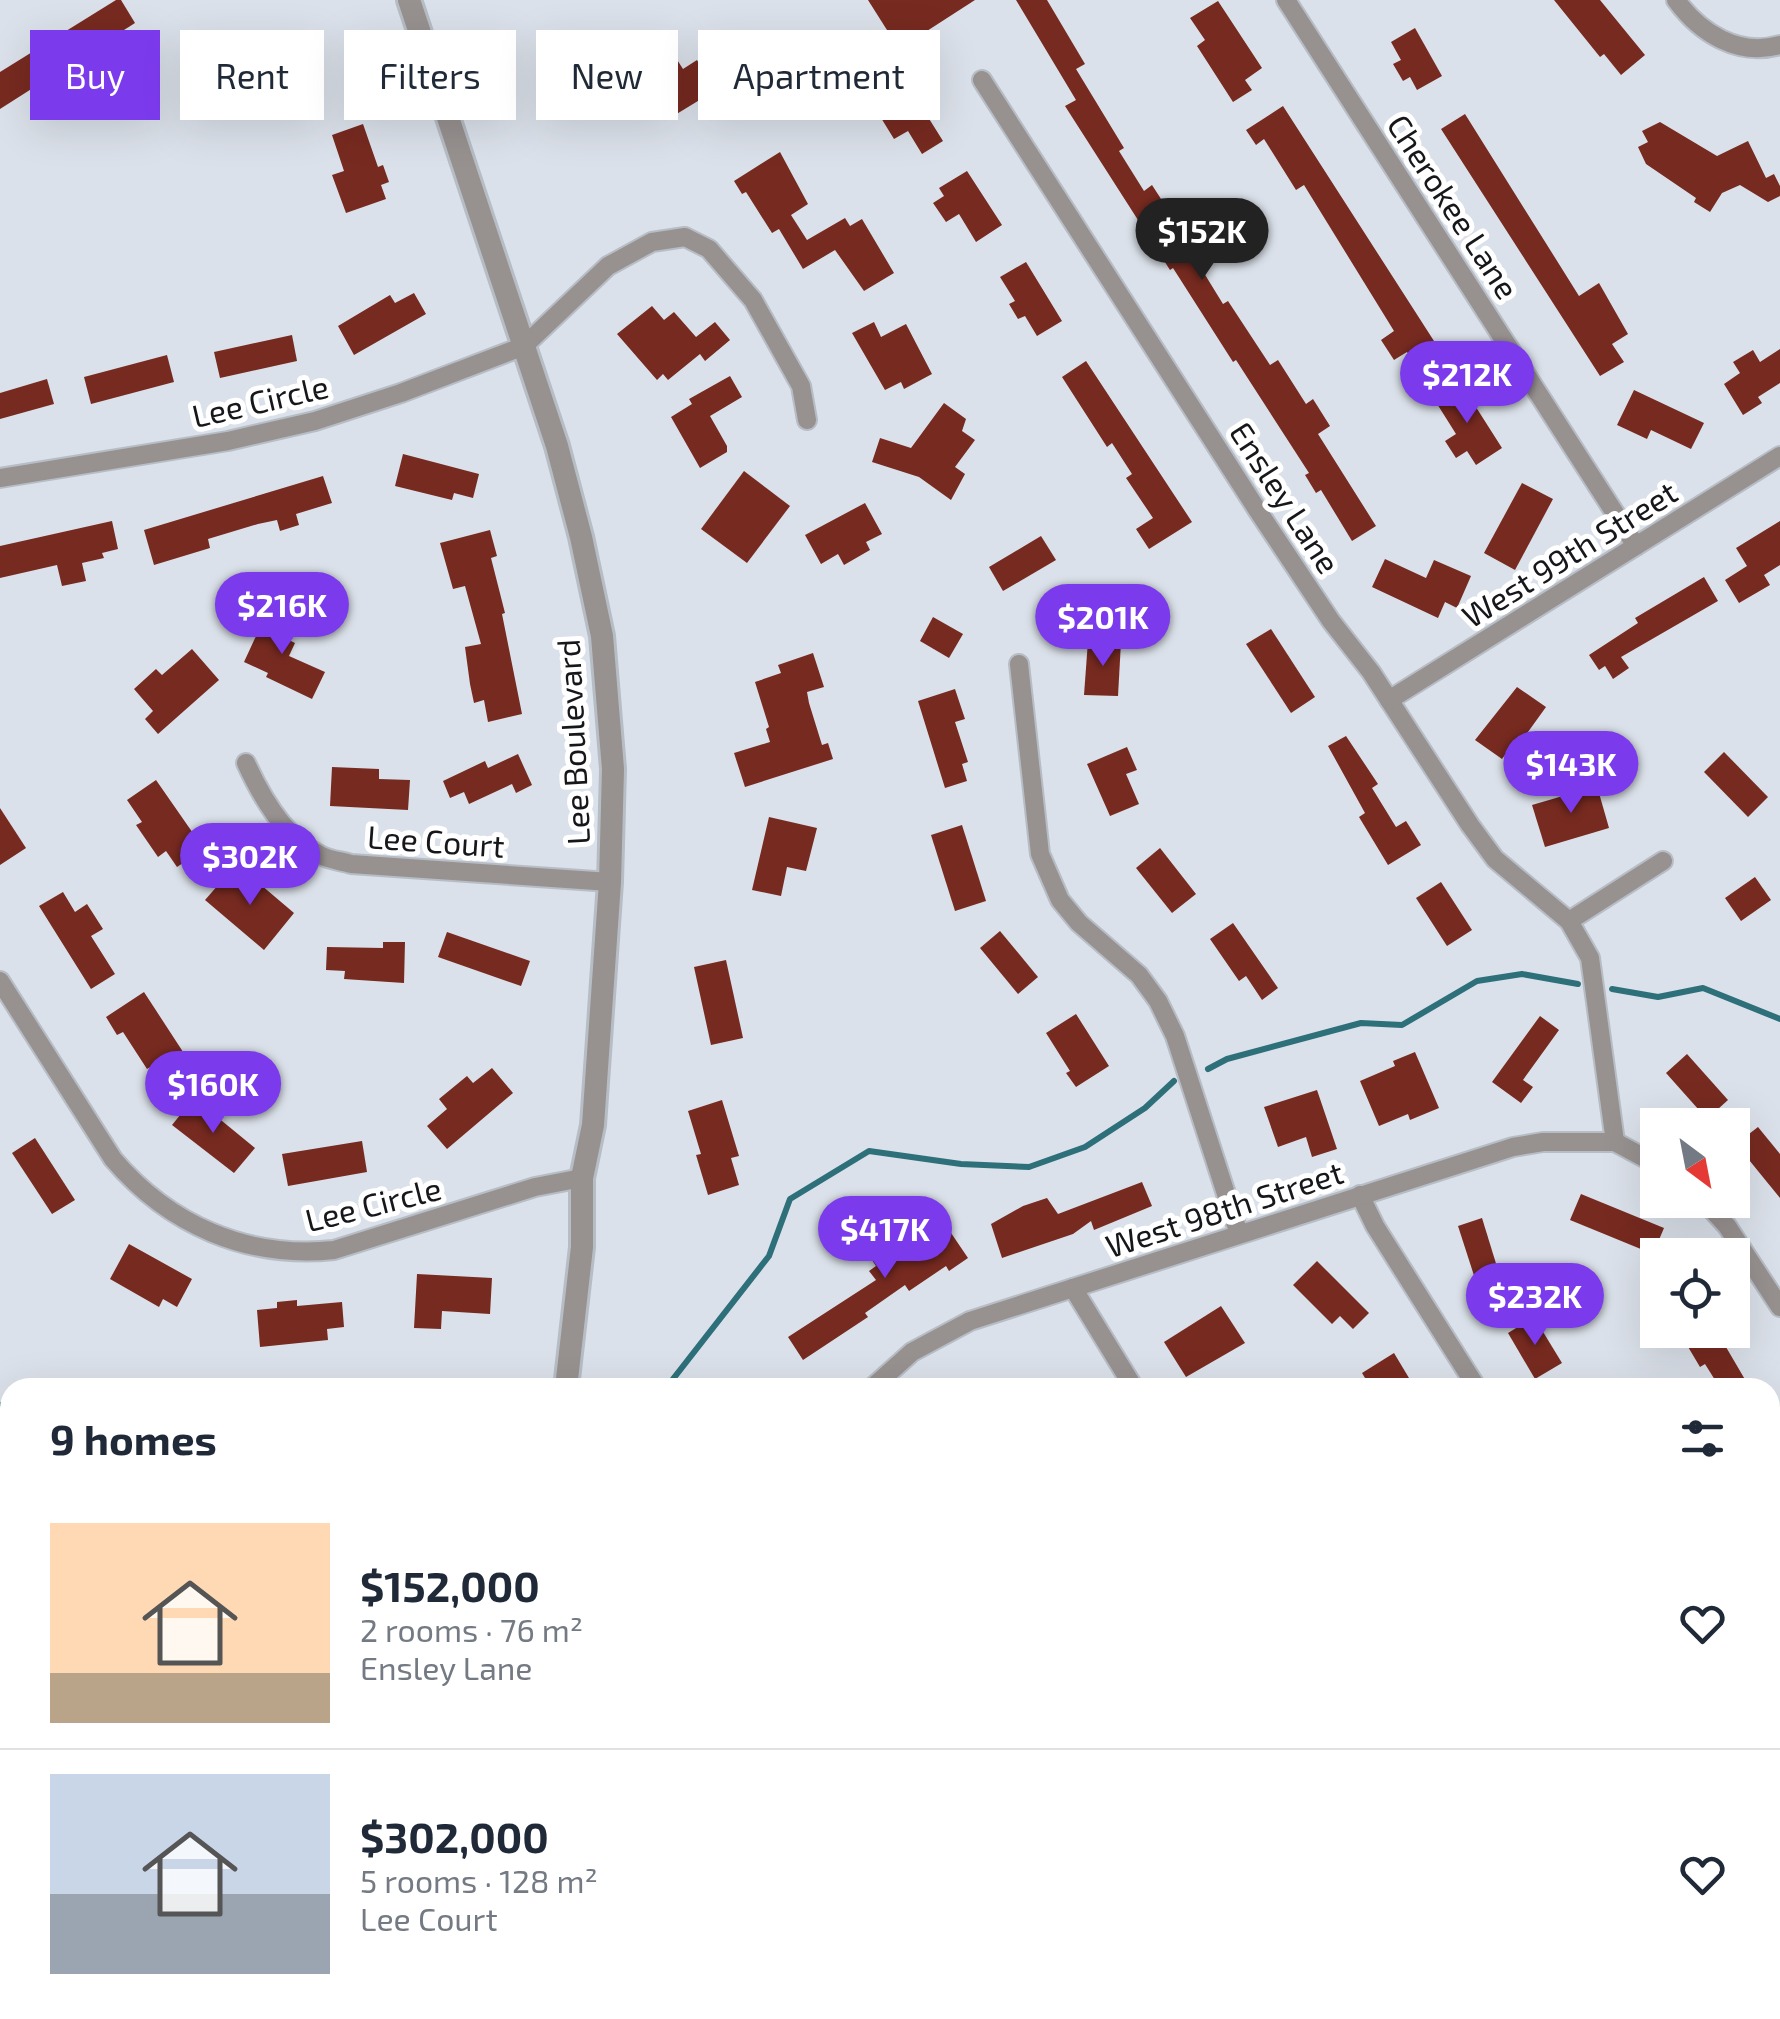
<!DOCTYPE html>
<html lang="en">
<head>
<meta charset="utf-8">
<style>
  :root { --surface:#fff; --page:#f6f6f7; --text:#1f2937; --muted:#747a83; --line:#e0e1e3; --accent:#7c3aed }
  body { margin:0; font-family:"Exo 2",sans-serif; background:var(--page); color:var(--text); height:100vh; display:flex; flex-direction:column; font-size:38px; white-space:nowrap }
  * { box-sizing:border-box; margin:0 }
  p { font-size:32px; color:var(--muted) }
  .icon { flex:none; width:55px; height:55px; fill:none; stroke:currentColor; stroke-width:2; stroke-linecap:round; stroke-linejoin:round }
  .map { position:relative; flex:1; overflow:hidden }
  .details { position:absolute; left:0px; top:1378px; width:1780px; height:642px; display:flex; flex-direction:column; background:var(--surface); border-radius:30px 30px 0 0; box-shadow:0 10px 40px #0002 }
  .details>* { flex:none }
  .guide { position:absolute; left:30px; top:30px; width:1000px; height:90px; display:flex; gap:20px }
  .needle { width:65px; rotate:148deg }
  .controls { position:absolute; left:1640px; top:1108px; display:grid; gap:20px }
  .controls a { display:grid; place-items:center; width:110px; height:110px; border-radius:0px; background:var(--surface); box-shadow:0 10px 40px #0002; font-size:50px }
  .price { position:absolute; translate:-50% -85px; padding:0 22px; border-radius:35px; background:var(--accent); color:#fff; font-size:32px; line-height:65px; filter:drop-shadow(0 2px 5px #0008) }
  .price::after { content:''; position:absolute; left:50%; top:60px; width:30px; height:22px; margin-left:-15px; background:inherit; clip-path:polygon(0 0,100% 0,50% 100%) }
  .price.on { background:#222; color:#fff }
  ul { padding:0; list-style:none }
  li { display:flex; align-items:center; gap:30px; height:250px; padding:0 50px }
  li+li { border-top:2px solid var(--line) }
  li span { display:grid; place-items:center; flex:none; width:280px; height:200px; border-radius:0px; color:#555 }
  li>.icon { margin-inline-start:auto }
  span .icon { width:120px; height:120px; fill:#fffc; stroke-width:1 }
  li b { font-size:42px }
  h2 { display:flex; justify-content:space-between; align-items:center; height:120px; padding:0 50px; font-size:42px }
  .pill { padding:0 35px; border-radius:0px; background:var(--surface); box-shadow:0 10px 40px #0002; font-size:35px; line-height:90px }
  .pill.on { background:var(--accent); color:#fff }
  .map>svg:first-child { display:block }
</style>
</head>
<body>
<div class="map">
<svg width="1780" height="2019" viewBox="0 0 1780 2019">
  <rect width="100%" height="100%" fill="#dbe1ea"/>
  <polygon fill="#3896a2" stroke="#2e707a" stroke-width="2.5" points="1131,2010 1271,2010 1279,2019 1137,2019"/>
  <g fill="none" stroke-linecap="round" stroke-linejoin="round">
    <g stroke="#2e707a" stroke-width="6">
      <polyline points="1612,989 1658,997 1703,988 1780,1019"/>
      <polyline points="1208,1069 1227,1059 1361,1023 1402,1025 1477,981 1522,974 1578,984"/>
      <polyline points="666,1388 769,1256 790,1199 869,1151 961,1164 1029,1167 1085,1147 1145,1108 1174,1081"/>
      <polyline points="0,1405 10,1411"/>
    </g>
  </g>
  <g fill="#772a20">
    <polygon points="116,0 121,0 135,23 0,109 0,72"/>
    <polygon points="868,0 975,0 899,49"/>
    <polygon points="1016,0 1047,0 1085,64 1076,69 1124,148 1119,151 1144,191 1152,185 1174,219 1182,214 1191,227 1180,234 1223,304 1228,301 1270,365 1278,360 1306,404 1313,399 1330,426 1318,434 1376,526 1352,541 1321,490 1316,493 1305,475 1309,473 1236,360 1233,362 1173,268 1170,270 1065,106 1076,100"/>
    <polygon points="1554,0 1600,0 1645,55 1621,75 1604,54 1600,57"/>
    <polygon points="1218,1 1262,68 1245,80 1252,90 1233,102 1197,46 1205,40 1190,18"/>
    <polygon points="1415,28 1442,76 1417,90 1410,77 1403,81 1393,64 1401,60 1391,42"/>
    <polygon points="658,30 683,69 697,60 707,77 703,80 711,93 675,115 657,87 651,90 626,50"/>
    <polygon points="896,66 943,141 922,154 908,131 894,139 862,87"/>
    <polygon points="1283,106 1443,355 1419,370 1407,352 1394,360 1381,340 1394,331 1304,185 1296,190 1264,139 1256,145 1246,130"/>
    <polygon points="1465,114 1579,296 1599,283 1628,334 1612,344 1624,362 1600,376 1441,129"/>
    <polygon points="1660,122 1717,156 1748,141 1766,178 1774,174 1780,186 1780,196 1768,202 1740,185 1722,193 1710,212 1694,202 1696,198 1646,164 1638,147 1648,142 1642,131"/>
    <polygon points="363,124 378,167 383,165 389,182 381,185 386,199 346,213 332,175 344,171 332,135"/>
    <polygon points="780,152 808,204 791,215 807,240 845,218 850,226 862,219 894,273 864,291 835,250 803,269 779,229 772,233 746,192 742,194 734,181"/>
    <polygon points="967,171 1002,225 976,242 959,214 946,222 933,203 944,196 939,188"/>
    <polygon points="1026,262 1062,321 1037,336 1025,316 1018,319 1009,304 1015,301 1000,277"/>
    <polygon points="414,293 426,314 354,355 338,326 390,295 395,303"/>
    <polygon points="652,306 664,320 674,312 696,337 715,322 730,340 705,361 700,354 668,380 663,374 657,380 617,334"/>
    <polygon points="874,322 881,337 906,324 932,374 904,389 901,382 885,390 852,333"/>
    <polygon points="292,335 297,361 220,378 214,352"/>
    <polygon points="1780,349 1780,383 1758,397 1762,403 1743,415 1724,384 1740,373 1733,362 1753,350 1760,362"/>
    <polygon points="167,355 174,382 91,404 84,377"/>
    <polygon points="1086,361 1192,522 1149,549 1136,529 1153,518 1126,478 1132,474 1112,443 1107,447 1062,377"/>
    <polygon points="730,376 742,397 710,416 727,446 727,452 700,468 671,417 692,404 689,399"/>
    <polygon points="47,379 54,404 0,419 0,393"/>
    <polygon points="1460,382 1502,448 1476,465 1467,451 1456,458 1445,441 1456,434 1434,399"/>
    <polygon points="1634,390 1704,423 1691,449 1651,430 1647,439 1617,425"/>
    <polygon points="944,403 966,419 962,431 975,440 955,467 965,474 951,500 919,477 872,462 880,438 911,448"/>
    <polygon points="403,454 479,474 473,498 454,493 452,500 395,486"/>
    <polygon points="744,471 790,506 747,563 701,529"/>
    <polygon points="323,476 332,503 296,514 299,525 280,531 277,520 258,524 208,539 210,548 154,565 144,530"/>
    <polygon points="1522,483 1553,499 1515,570 1484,553"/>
    <polygon points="865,503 882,534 866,542 870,550 844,565 838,554 821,564 805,535"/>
    <polygon points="112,521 118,549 102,553 104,558 82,563 86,581 62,586 57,565 0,578 0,546"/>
    <polygon points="1780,521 1780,565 1764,575 1770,585 1739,603 1725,580 1747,566 1736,548"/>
    <polygon points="490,530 497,556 491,558 505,613 502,614 522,714 488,722 484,700 474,703 470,684 465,647 481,644 465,586 453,589 440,543"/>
    <polygon points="1041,536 1056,560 1003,591 989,567"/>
    <polygon points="1385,559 1426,578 1434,560 1471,576 1457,608 1445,602 1438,618 1372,587"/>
    <polygon points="1704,577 1718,601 1621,657 1629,668 1613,679 1605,666 1599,670 1589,655 1638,623 1635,618"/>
    <polygon points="269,608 291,619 283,637 295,643 289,656 325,672 312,699 266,677 268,673 244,662"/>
    <polygon points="933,617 963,634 949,658 920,641"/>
    <polygon points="1271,629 1315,697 1291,713 1246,644"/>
    <polygon points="1088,641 1121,642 1118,696 1084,695"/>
    <polygon points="192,649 219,680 158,734 145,719 153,711 134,689 156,669 162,675"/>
    <polygon points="813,653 824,687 807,692 809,703 822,745 828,743 833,759 745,787 734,753 770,742 766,729 769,727 755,682 781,673 778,665"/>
    <polygon points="1517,687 1546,707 1523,739 1519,736 1502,759 1475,740"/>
    <polygon points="955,689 965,719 955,722 968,762 962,764 967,781 945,788 918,701"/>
    <polygon points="1346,736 1378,784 1372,788 1396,827 1406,821 1421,845 1388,865 1359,817 1365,813 1328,746"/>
    <polygon points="1127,747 1137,770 1126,774 1139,804 1110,816 1087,764"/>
    <polygon points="1724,752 1768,797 1748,817 1704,772"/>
    <polygon points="518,754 532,785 516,793 512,784 469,804 464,792 450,798 443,781 485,761 488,768"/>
    <polygon points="332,767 379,769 379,779 410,780 408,810 330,806"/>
    <polygon points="156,780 204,849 177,867 166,851 158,857 136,825 142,822 127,800"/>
    <polygon points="1597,786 1609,828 1545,847 1532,805"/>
    <polygon points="0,808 26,848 0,865"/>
    <polygon points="769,817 817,828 806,871 787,867 781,896 752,890"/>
    <polygon points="962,825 986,901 955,911 931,835"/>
    <polygon points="1160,848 1196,894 1172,913 1136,868"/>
    <polygon points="233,868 245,878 248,874 294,913 264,950 205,900"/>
    <polygon points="1755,877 1771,900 1741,921 1725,898"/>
    <polygon points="1441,882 1472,930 1447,946 1416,898"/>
    <polygon points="63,892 75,912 87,904 103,929 91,936 115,974 91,989 39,906"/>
    <polygon points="1233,923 1278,988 1262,1000 1246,976 1239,981 1210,939"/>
    <polygon points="1000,931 1038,977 1018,994 980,948"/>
    <polygon points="447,932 530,961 521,986 438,957"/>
    <polygon points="383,942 405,942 404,983 344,979 345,971 326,970 327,947 383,948"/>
    <polygon points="726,960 743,1038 711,1045 694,967"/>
    <polygon points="144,992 187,1058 164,1073 157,1063 147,1069 123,1032 117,1035 106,1017"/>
    <polygon points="1076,1014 1109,1066 1076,1087 1066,1073 1070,1071 1046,1033"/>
    <polygon points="1540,1016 1559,1030 1523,1080 1533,1087 1521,1103 1492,1082"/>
    <polygon points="1415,1052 1439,1108 1410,1120 1408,1114 1379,1126 1360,1081 1395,1066 1393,1061"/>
    <polygon points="1687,1054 1728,1100 1707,1119 1666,1073"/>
    <polygon points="492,1068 513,1093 447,1149 427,1126 447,1109 439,1099 467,1076 473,1083"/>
    <polygon points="1317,1090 1337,1149 1312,1157 1306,1137 1278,1147 1264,1107"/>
    <polygon points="194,1098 255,1148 234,1173 172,1125"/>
    <polygon points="722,1100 739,1156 731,1158 739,1185 708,1195 696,1155 701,1154 688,1111"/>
    <polygon points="1758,1127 1780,1154 1780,1198 1736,1144"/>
    <polygon points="35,1138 75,1200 52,1214 12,1153"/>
    <polygon points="362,1141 367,1172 288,1186 282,1154"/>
    <polygon points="1142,1182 1152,1206 1094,1230 1091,1221 1073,1234 1002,1258 991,1224 1023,1206 1047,1198 1058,1214"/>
    <polygon points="1581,1194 1664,1228 1653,1254 1570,1220"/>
    <polygon points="1482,1218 1502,1283 1479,1291 1458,1226"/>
    <polygon points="931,1220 939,1232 947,1227 968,1258 949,1271 946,1266 909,1291 905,1285 865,1313 868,1317 803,1360 788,1337 876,1280 869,1271 876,1266 868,1254 894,1237 890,1232 905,1221 913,1233"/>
    <polygon points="129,1244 192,1279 177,1307 163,1299 159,1307 110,1279"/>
    <polygon points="1317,1261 1369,1313 1353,1329 1340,1316 1332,1324 1293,1285"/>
    <polygon points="417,1274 492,1278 490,1314 442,1311 441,1329 414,1328"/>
    <polygon points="297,1300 297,1306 342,1302 344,1327 327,1329 328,1340 260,1347 257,1310 277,1308 277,1302"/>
    <polygon points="1221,1306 1245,1343 1186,1377 1164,1342"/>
    <polygon points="1534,1317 1562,1363 1535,1379 1508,1333"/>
    <polygon points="1678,1330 1716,1330 1750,1388 1720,1388 1705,1364 1700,1367"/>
    <polygon points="1394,1353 1415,1388 1371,1388 1362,1373"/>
  </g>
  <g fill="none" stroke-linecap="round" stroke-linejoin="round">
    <g stroke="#b7bdc5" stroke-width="22">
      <g id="minor">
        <polyline points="1286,0 1636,546"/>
        <path d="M1676,0C1700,33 1738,57 1780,45"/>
        <polyline points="982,80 1258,511 1331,621 1371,672 1470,825 1495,859 1569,921 1590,958 1615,1142"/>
        <polyline points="0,478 228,441 315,421 401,393 524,346 608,266 652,242 685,237 709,249 753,300 801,386 807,420"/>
        <polyline points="1019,664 1040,854 1060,900 1079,923 1139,975 1158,1001 1175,1036 1239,1234"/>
        <polyline points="1389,700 1780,456"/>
        <path d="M246,763C261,796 286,839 320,855C329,860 341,861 351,864L610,882"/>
        <polyline points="1569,921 1663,861"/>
        <path d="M0,981L113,1159C169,1225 247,1259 334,1250L535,1187L582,1178"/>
        <polyline points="1360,1195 1375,1226 1477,1388"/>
        <polyline points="1703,1200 1727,1226 1780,1307"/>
        <polyline points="1073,1288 1134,1388"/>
        <polyline points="872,1388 912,1352 970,1321 1513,1147 1543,1142 1615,1142 1658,1165"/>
        <polyline points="0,1771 10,1768"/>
        <polyline points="218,2010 220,2019"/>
        <polyline points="1529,2010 1535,2019"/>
      </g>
    </g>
    <g stroke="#b7bdc5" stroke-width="28">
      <g id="tertiary">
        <polyline points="409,0 557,446 581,537 602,636 613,769 610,882 593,1125 582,1178 582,1247 566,1388"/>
        <polyline points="572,2010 574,2019"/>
      </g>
    </g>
    <use href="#minor" stroke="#979190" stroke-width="18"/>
    <use href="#tertiary" stroke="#979190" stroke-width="22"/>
  </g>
  <g text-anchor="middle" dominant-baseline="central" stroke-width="10" stroke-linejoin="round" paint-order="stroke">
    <g font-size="32" fill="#15171b" stroke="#fff">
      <text transform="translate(1454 206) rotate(57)">Cherokee Lane</text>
      <text transform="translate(260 400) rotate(-13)">Lee Circle</text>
      <text transform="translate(1286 497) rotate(57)">Ensley Lane</text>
      <text transform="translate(1569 553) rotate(-32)">West 99th Street</text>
      <text transform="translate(572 742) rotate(-93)">Lee Boulevard</text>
      <text transform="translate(436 840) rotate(4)">Lee Court</text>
      <text transform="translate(373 1203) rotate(-14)">Lee Circle</text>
      <text transform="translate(1224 1208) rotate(-18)">West 98th Street</text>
    </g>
  </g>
</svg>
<div class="controls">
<a><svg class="needle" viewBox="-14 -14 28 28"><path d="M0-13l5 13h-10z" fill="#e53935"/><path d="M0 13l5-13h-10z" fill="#747a83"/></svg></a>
<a><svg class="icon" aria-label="locate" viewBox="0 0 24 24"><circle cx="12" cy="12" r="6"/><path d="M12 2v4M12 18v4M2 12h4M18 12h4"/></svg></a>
</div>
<b class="price on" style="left:1202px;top:283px">$152K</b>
<b class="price" style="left:1467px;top:426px">$212K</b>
<b class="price" style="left:282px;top:657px">$216K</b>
<b class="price" style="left:1103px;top:669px">$201K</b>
<b class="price" style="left:1571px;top:816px">$143K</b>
<b class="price" style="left:250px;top:908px">$302K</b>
<b class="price" style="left:213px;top:1136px">$160K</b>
<b class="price" style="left:885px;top:1281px">$417K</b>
<b class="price" style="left:1535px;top:1348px">$232K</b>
<div class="guide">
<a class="pill on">Buy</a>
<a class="pill">Rent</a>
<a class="pill">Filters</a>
<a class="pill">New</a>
<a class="pill">Apartment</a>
</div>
<section class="details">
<h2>9 homes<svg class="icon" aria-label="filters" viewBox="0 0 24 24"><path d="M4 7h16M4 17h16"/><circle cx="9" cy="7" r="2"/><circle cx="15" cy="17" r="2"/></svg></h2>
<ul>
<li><span style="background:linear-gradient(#ffd9b3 75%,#b9a48a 0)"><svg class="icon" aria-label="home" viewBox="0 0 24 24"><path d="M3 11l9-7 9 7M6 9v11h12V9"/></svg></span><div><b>$152,000</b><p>2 rooms · 76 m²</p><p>Ensley Lane</p></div><svg class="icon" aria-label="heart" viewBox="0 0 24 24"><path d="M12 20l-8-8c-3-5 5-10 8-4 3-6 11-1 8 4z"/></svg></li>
<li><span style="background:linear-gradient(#c9d6e8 60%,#9aa5b1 0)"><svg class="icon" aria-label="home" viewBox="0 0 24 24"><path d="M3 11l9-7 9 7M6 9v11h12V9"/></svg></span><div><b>$302,000</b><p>5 rooms · 128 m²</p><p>Lee Court</p></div><svg class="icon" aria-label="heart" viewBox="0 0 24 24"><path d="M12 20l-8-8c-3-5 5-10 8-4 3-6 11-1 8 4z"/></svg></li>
</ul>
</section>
</div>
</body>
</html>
